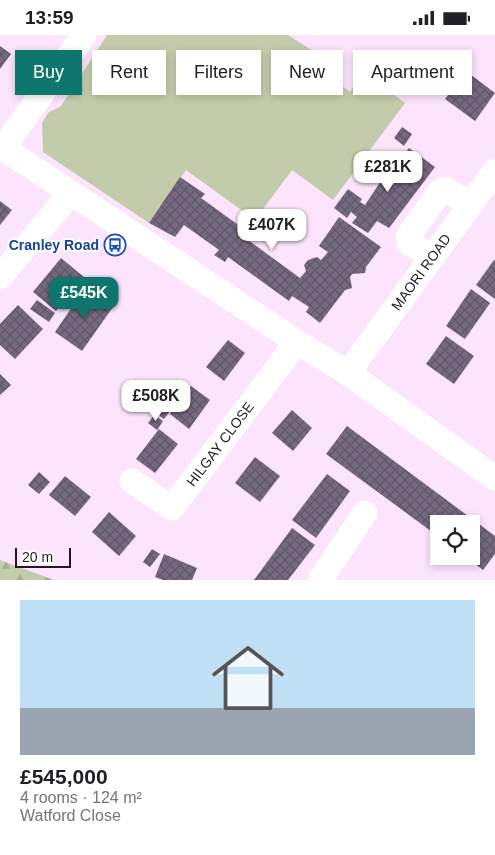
<!DOCTYPE html>
<html lang="en">
<head>
<meta charset="utf-8">
<style>
  :root { --surface:#fff; --page:#f6f6f6; --text:#202124; --muted:#757577; --line:#e0e0e0; --accent:#0f766e }
  body { margin:0; font-family:Helvetica,sans-serif; background:var(--page); color:var(--text); height:100vh; display:flex; flex-direction:column; font-size:19px; white-space:nowrap }
  * { box-sizing:border-box; margin:0 }
  p { font-size:16px; color:var(--muted) }
  .icon { flex:none; width:28px; height:28px; fill:none; stroke:currentColor; stroke-width:2; stroke-linecap:round; stroke-linejoin:round }
  .map { position:relative; height:545px; overflow:hidden }
  .details { display:flex; flex-direction:column; background:var(--surface); flex:1 }
  .details>* { flex:none }
  .banner { position:absolute; left:15px; top:15px; width:465px; height:45px; display:flex; gap:10px }
  .buttons { position:absolute; left:430px; top:480px; display:grid; gap:10px }
  .buttons a { display:grid; place-items:center; width:50px; height:50px; border-radius:0px; background:var(--surface); box-shadow:0 2px 8px #0003; font-size:25px }
  .scale { position:absolute; left:15px; bottom:12px; width:56px; box-sizing:border-box; padding-left:5px; border:2px solid #211921; border-top:0; font-size:14px; line-height:18px; white-space:nowrap; color:#211921; -webkit-text-stroke:4px #fff; paint-order:stroke }
  .price { position:absolute; translate:-50% -42px; padding:0 11px; border-radius:10px; background:#fff; color:#222; font-size:16px; line-height:32px; filter:drop-shadow(0 1px 2px #0008) }
  .price::after { content:''; position:absolute; left:50%; top:30px; width:15px; height:11px; margin-left:-8px; background:inherit; clip-path:polygon(0 0,100% 0,50% 100%) }
  .price.active { background:var(--accent); color:#fff }
  ul { padding:0; list-style:none }
  li { display:grid; align-content:center; gap:10px; height:265px; padding:0 20px }
  li+li { border-top:1px solid var(--line) }
  li span { display:grid; place-items:center; height:155px; border-radius:0px; color:#555 }
  li>.icon { margin-inline-start:auto }
  span .icon { width:90px; height:90px; fill:#fffc; stroke-width:1 }
  li b { font-size:21px }
  .tag { padding:0 18px; border-radius:0px; background:var(--surface); box-shadow:0 2px 8px #0003; font-size:18px; line-height:45px }
  .tag.active { background:var(--accent); color:#fff }
  .status { display:flex; justify-content:space-between; align-items:center; height:35px; padding:0 25px; background:var(--surface); direction:ltr }
  .status svg { height:14px; fill:currentColor }
  .map>svg:first-child { display:block }
</style>
</head>
<body>
<div class="status"><b>13:59</b><svg viewBox="0 0 49 12"><path d="M0 12V9h3v3zM5 12V6h3v6zM10 12V3h3v9zM15 12V0h3v12zM26 1h20v11H26zM47 4h2v5h-2z"/></svg></div>
<div class="map">
<svg width="495" height="545" viewBox="0 0 495 545">
  <defs>
    <pattern id="forest-firs" width="22" height="20" patternUnits="userSpaceOnUse" patternTransform="scale(1.25)"><rect width="22" height="20" fill="#c3ccaa"/><path d="M5 1l3.5 6h-7zM16 11l3.5 6h-7z" fill="#a7af92"/></pattern>
    <pattern id="building-cross-hatch" width="8" height="8" patternUnits="userSpaceOnUse" patternTransform="scale(1.25)"><rect width="8" height="8" fill="#756981"/><path d="M0 0l8 8M0 8l8-8" fill="none" stroke="#605669"/></pattern>
  </defs>
  <rect width="100%" height="100%" fill="#fce4fc"/>
  <polygon fill="#c3ccaa" points="107,0 288,0 324,23 329,41 350,57 362,36 405,68 333,165 292,135 255,185 186,135 149,188 43,117 42,88 48,78 61,71"/>
  <polygon fill="url(#forest-firs)" points="0,525 54,545 0,545"/>
  <g fill="url(#building-cross-hatch)">
    <polygon points="0,11 11,19 0,34"/>
    <polygon points="466,36 495,58 475,86 445,64"/>
    <polygon points="402,92 412,99 404,111 394,103"/>
    <polygon points="409,113 435,132 389,193 377,186 368,198 352,188 357,182 351,177 347,183 334,173 348,154 362,164 360,167 365,170 385,140 384,135 388,130 396,129"/>
    <polygon points="180,142 205,159 201,163 248,197 244,202 300,243 306,236 304,230 308,225 317,222 321,225 328,217 319,211 339,182 381,212 366,232 365,238 352,239 350,242 352,253 345,255 320,288 306,277 309,272 292,261 289,266 228,222 225,227 214,220 219,215 184,190 175,202 149,188"/>
    <polygon points="0,166 12,175 0,190"/>
    <polygon points="61,223 84,242 56,276 33,257"/>
    <polygon points="494,225 495,226 495,264 476,250"/>
    <polygon points="85,253 113,272 82,316 55,297"/>
    <polygon points="471,254 490,268 465,304 446,291"/>
    <polygon points="37,265 55,278 49,287 30,274"/>
    <polygon points="18,270 43,294 15,324 0,310 0,289"/>
    <polygon points="446,301 474,321 454,349 426,329"/>
    <polygon points="228,305 245,318 224,346 206,332"/>
    <polygon points="0,339 11,350 0,360"/>
    <polygon points="191,351 210,365 189,394 170,379"/>
    <polygon points="165,364 174,371 164,384 155,377"/>
    <polygon points="292,375 312,393 293,416 272,398"/>
    <polygon points="154,380 163,386 157,395 148,388"/>
    <polygon points="347,391 495,501 495,519 483,535 464,521 471,521 471,489 439,489 439,502 326,419"/>
    <polygon points="159,394 178,409 155,438 136,424"/>
    <polygon points="255,422 280,441 260,467 235,448"/>
    <polygon points="39,437 50,447 39,459 28,450"/>
    <polygon points="327,439 350,456 316,503 292,485"/>
    <polygon points="65,441 91,462 75,481 49,460"/>
    <polygon points="109,477 136,501 119,521 92,497"/>
    <polygon points="292,493 315,510 288,545 254,545"/>
    <polygon points="152,514 160,519 150,532 143,527"/>
    <polygon points="164,519 197,533 192,545 163,545 155,542"/>
  </g>
  <g fill="none" stroke-linecap="round" stroke-linejoin="round">
    <g stroke="#fff" stroke-width="25">
      <polyline points="0,111 297,307 348,338 495,443"/>
      <polyline points="3,113 84,0"/>
      <polyline points="433,222 409,208 408,202 440,156 445,154 471,169"/>
      <polyline points="0,242 71,158"/>
      <polyline points="348,338 495,136"/>
      <polyline points="132,446 172,473 297,307"/>
      <polyline points="320,545 365,478"/>
    </g>
  </g>
  <defs>
    <g id="bus-ring" transform="scale(1.125)"><circle r="9.5" fill="#fff" stroke="#1a4fb4" stroke-width="1.5"/><path d="M-5-6H5V4H4V6H2V4H-2V6H-4V4H-5ZM-3.5-4V0h7V-4ZM-3.5 1.2v1.5H-2V1.2ZM2 1.2v1.5H3.5V1.2Z" fill="#1a4fb4"/></g>
  </defs>
  <g fill-rule="evenodd">
    <use href="#bus-ring" x="115" y="210"/>
  </g>
  <g text-anchor="middle" dominant-baseline="central" stroke-width="4" stroke-linejoin="round" paint-order="stroke">
    <g font-size="14" font-weight="bold" fill="#164399" stroke="#fff" text-anchor="end">
      <text x="99" y="210">Cranley Road</text>
    </g>
    <g font-size="14" fill="#211921" stroke="#fff">
      <text transform="translate(421 237) rotate(-54)">MAORI ROAD</text>
      <text transform="translate(220 409) rotate(-53)">HILGAY CLOSE</text>
    </g>
  </g>
</svg>
<div class="buttons">
<a><svg class="icon" aria-label="locate" viewBox="0 0 24 24"><circle cx="12" cy="12" r="6"/><path d="M12 2v4M12 18v4M2 12h4M18 12h4"/></svg></a>
</div>
<div class="scale">20 m</div>
<b class="price" style="left:388px;top:158px">£281K</b>
<b class="price" style="left:272px;top:216px">£407K</b>
<b class="price active" style="left:84px;top:284px">£545K</b>
<b class="price" style="left:156px;top:387px">£508K</b>
<div class="banner">
<a class="tag active">Buy</a>
<a class="tag">Rent</a>
<a class="tag">Filters</a>
<a class="tag">New</a>
<a class="tag">Apartment</a>
</div>
</div>
<section class="details">
<ul>
<li><span style="background:linear-gradient(#bfe0f5 70%,#9aa5b1 0)"><svg class="icon" aria-label="home" viewBox="0 0 24 24"><path d="M3 11l9-7 9 7M6 9v11h12V9"/></svg></span><div><b>£545,000</b><p>4 rooms · 124 m²</p><p>Watford Close</p></div></li>
</ul>
</section>
</body>
</html>
